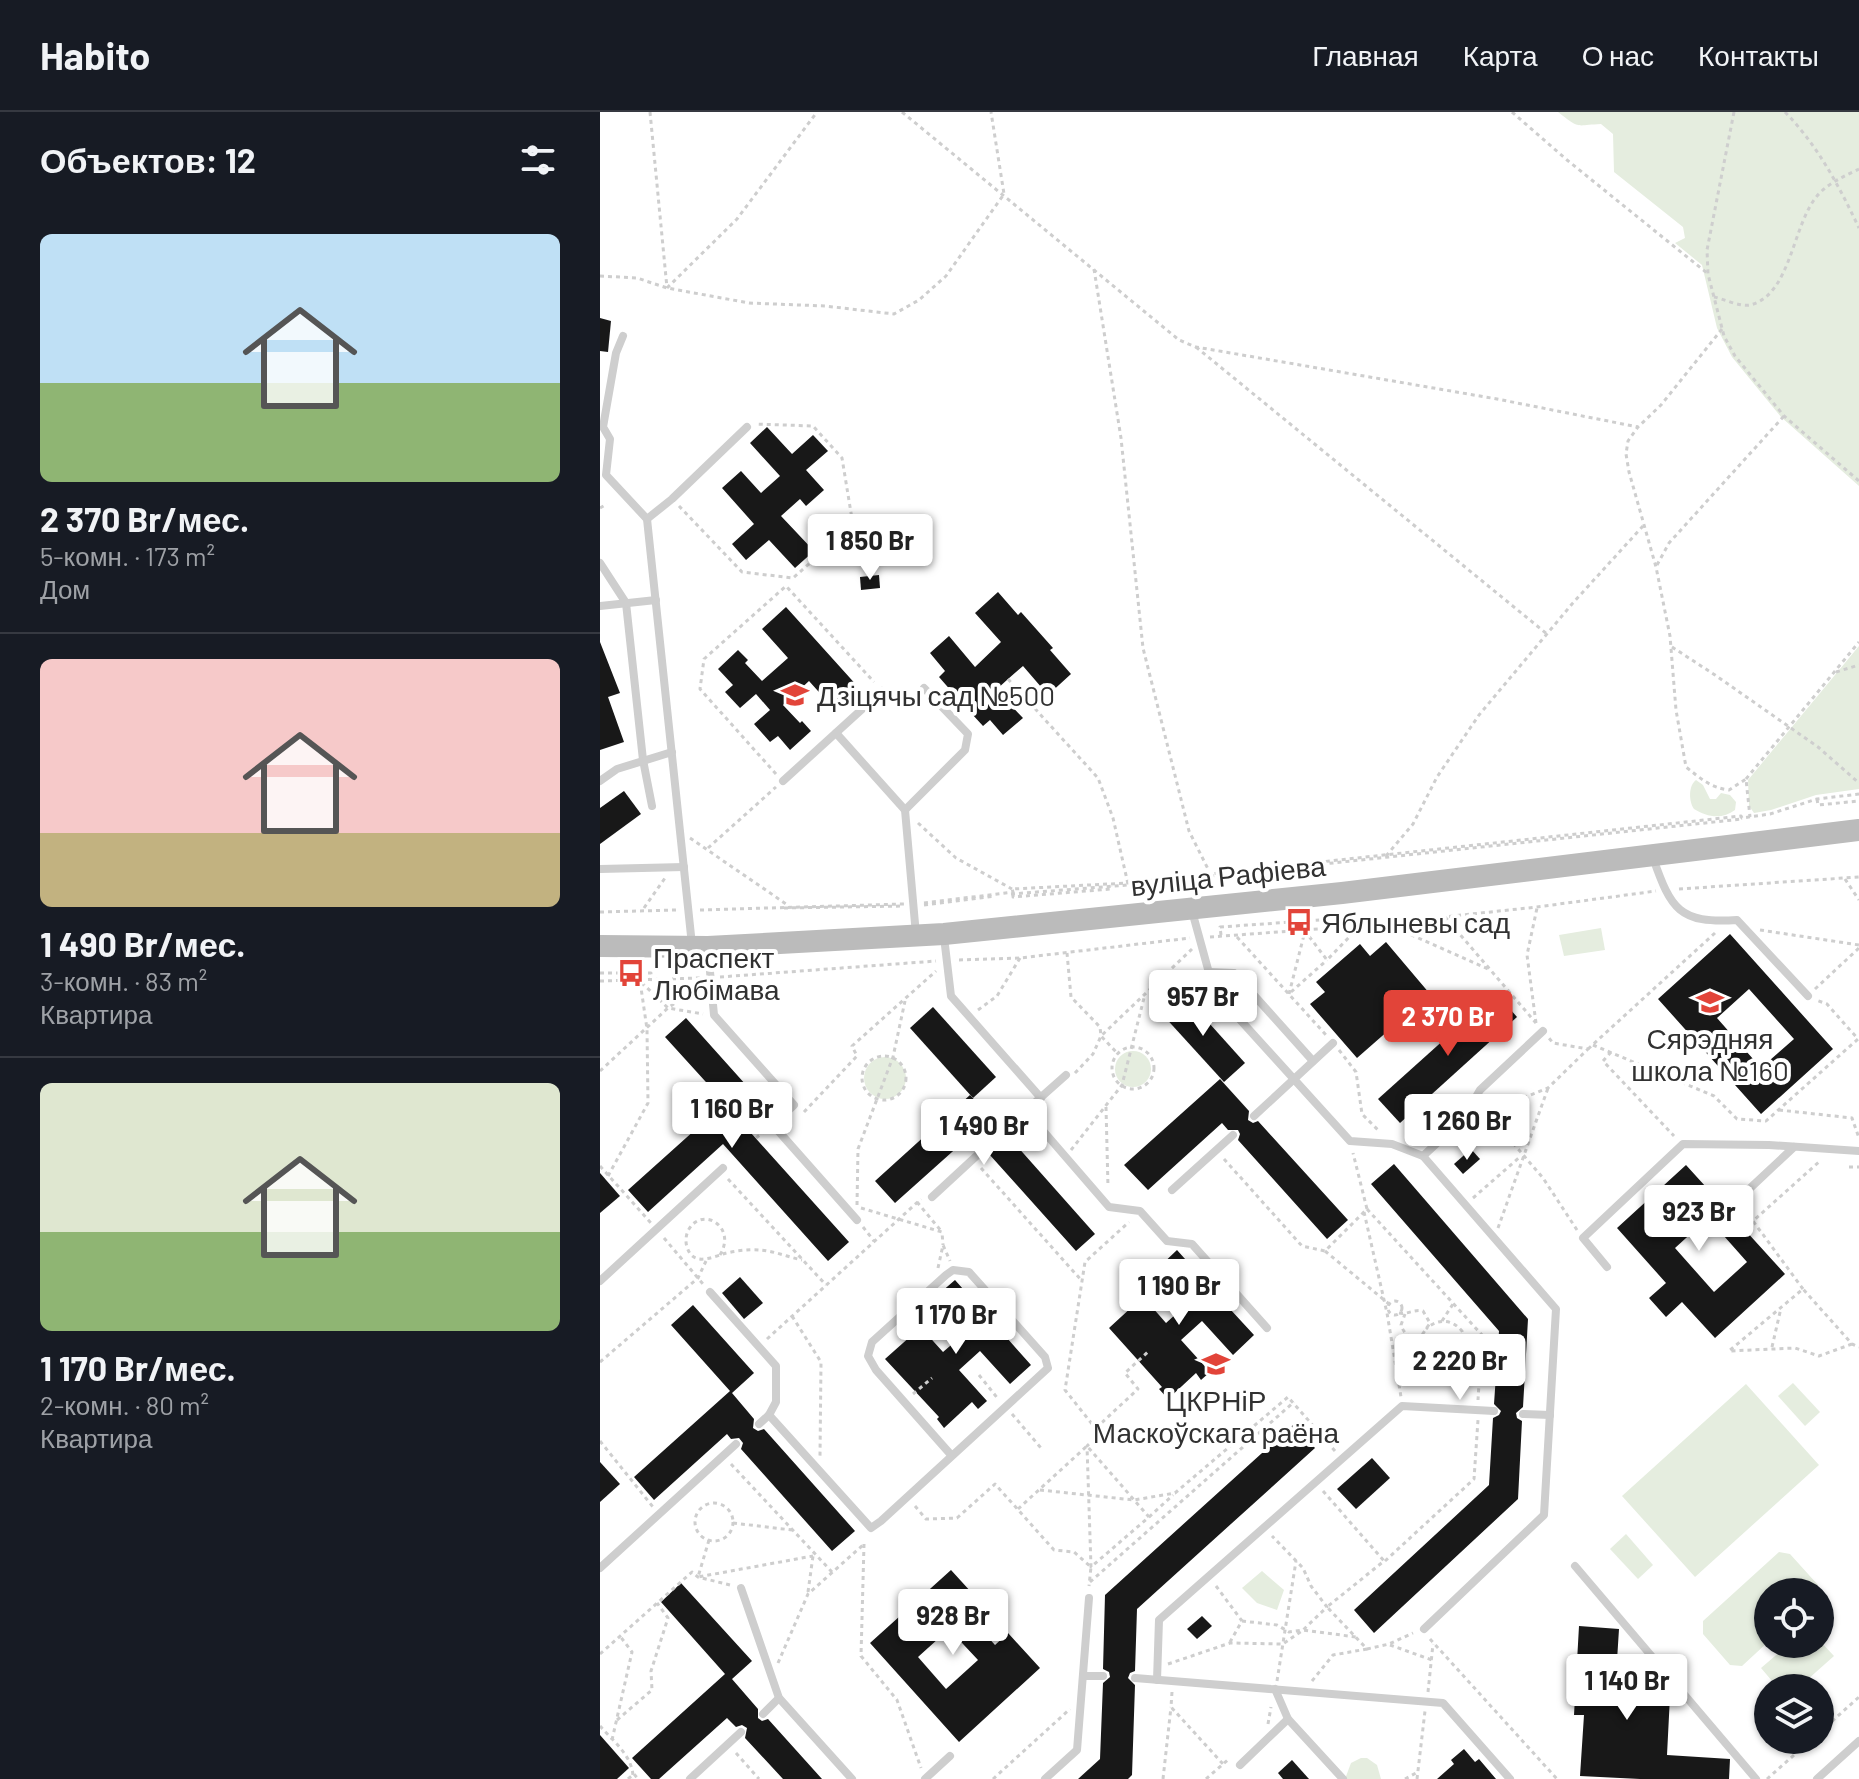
<!DOCTYPE html>
<html lang="ru">
<head>
<meta charset="utf-8">
<style>
  :root { --surface:#171b24; --page:#20242c; --text:#f1f3f6; --muted:#9ea1a6; --line:#363941; --accent:#e24439 }
  body { margin:0; font-family:Barlow,sans-serif; background:var(--page); color:var(--text); height:100vh; display:flex; flex-direction:column; font-size:30px; white-space:nowrap }
  * { box-sizing:border-box; margin:0 }
  p { font-size:26px; color:var(--muted) }
  .icon { flex:none; width:44px; height:44px; fill:none; stroke:currentColor; stroke-width:2; stroke-linecap:round; stroke-linejoin:round }
  .map { position:relative; flex:1; overflow:hidden }
  .side { display:flex; flex-direction:column; background:var(--surface); width:600px }
  .side>* { flex:none }
  .buttons { position:absolute; left:1154px; top:1466px; display:grid; gap:16px }
  .buttons a { display:grid; place-items:center; width:80px; height:80px; border-radius:50%; background:var(--surface); box-shadow:0 2px 6px #0004; font-size:40px }
  .price { position:absolute; translate:-50% -68px; padding:0 18px; border-radius:8px; background:#fff; color:#222; font-size:26px; line-height:52px; filter:drop-shadow(0 2px 4px #0008) }
  .price::after { content:''; position:absolute; left:50%; top:48px; width:24px; height:18px; margin-left:-12px; background:inherit; clip-path:polygon(0 0,100% 0,50% 100%) }
  .price.current { background:var(--accent); color:#fff }
  ul { padding:0; list-style:none }
  li { display:grid; align-content:center; gap:16px; height:424px; padding:0 40px }
  li+li { border-top:2px solid var(--line) }
  li span { display:grid; place-items:center; height:248px; border-radius:12px; color:#555 }
  li>.icon { margin-inline-start:auto }
  span .icon { width:144px; height:144px; fill:#fffc; stroke-width:1 }
  li b { font-size:34px }
  h2 { display:flex; justify-content:space-between; align-items:center; height:96px; padding:0 40px; font-size:34px }
  header { display:flex; align-items:center; gap:48px; box-sizing:border-box; height:112px; padding:0 40px; background:var(--surface); border-bottom:2px solid var(--line) }
  header strong { font-size:38px }
  nav { display:flex; gap:44px; margin-inline-start:auto; font-size:28px }
  main { display:flex; flex:1; min-height:0 }
  .map>svg:first-child { display:block }
</style>
</head>
<body>
<header>
<strong>Habito</strong>
<nav><a>Главная</a><a>Карта</a><a>О нас</a><a>Контакты</a></nav>
</header>
<main>
<section class="side">
<h2>Объектов: 12<svg class="icon" aria-label="filters" viewBox="0 0 24 24"><path d="M4 7h16M4 17h16"/><circle cx="9" cy="7" r="2"/><circle cx="15" cy="17" r="2"/></svg></h2>
<ul>
<li><span style="background:linear-gradient(#bfe0f5 60%,#8fb573 0)"><svg class="icon" aria-label="home" viewBox="0 0 24 24"><path d="M3 11l9-7 9 7M6 9v11h12V9"/></svg></span><div><b>2 370 Br/мес.</b><p>5-комн. · 173 m²</p><p>Дом</p></div></li>
<li><span style="background:linear-gradient(#f6c9c9 70%,#c2b280 0)"><svg class="icon" aria-label="home" viewBox="0 0 24 24"><path d="M3 11l9-7 9 7M6 9v11h12V9"/></svg></span><div><b>1 490 Br/мес.</b><p>3-комн. · 83 m²</p><p>Квартира</p></div></li>
<li><span style="background:linear-gradient(#dfe7d0 60%,#8fb573 0)"><svg class="icon" aria-label="home" viewBox="0 0 24 24"><path d="M3 11l9-7 9 7M6 9v11h12V9"/></svg></span><div><b>1 170 Br/мес.</b><p>2-комн. · 80 m²</p><p>Квартира</p></div></li>
</ul>
</section>
<div class="map">
<svg width="1259" height="1667" viewBox="0 0 1259 1667">
  <rect width="100%" height="100%" fill="#fff"/>
  <g fill="#e5eddf">
    <path d="M958,0H1259V374L1181,305L1132,245L1117,216L1102,153L1075,131L1085,126L1083,115L1014,60L1013,22L1001,12C975,13 981,18 958,0Z"/>
    <polygon points="1259,534 1259,677 1216,683 1171,698 1154,701 1149,694 1148,668"/>
    <path d="M1096,668L1103,673L1110,687H1116L1121,681L1130,683L1136,690L1135,698C1122,708 1107,705 1094,697C1089,690 1088,674 1096,668Z"/>
    <polygon points="1001,816 1005,838 964,844 959,823"/>
    <circle cx="533" cy="957" r="18"/>
    <circle cx="285" cy="966" r="21"/>
    <polygon points="1193,1271 1220,1300 1205,1314 1178,1284"/>
    <polygon points="1146,1272 1219,1353 1095,1465 1022,1384"/>
    <polygon points="1026,1422 1053,1453 1038,1467 1010,1437"/>
    <polygon points="1179,1440 1190,1442 1218,1473 1218,1480 1168,1480 1168,1530 1142,1554 1130,1553 1103,1522 1103,1509"/>
    <polygon points="662,1459 684,1478 677,1498 657,1491 642,1476"/>
    <polygon points="1220,1529 1234,1544 1198,1576 1178,1576 1161,1556 1189,1532 1220,1532"/>
    <polygon points="761,1646 767,1646 777,1653 781,1667 745,1667 751,1651"/>
  </g>
  <g fill="#181818" fill-rule="evenodd">
    <polygon points="0,206 11,209 8,240 0,239"/>
    <polygon points="167,315 192,342 213,323 228,339 206,358 224,378 206,394 200,387 181,404 214,439 195,456 169,428 146,448 132,432 154,412 122,376 141,359 161,381 180,364 150,331"/>
    <polygon points="265,412 282,432 272,440 256,420"/>
    <polygon points="279,463 280,476 261,478 260,465"/>
    <polygon points="398,480 418,503 421,500 453,536 450,538 471,562 448,583 423,554 408,567 396,578 423,606 403,623 390,608 383,614 360,589 339,565 345,559 330,541 349,524 375,555 401,530 375,501"/>
    <polygon points="186,495 259,576 235,598 209,569 183,593 200,611 202,609 211,619 190,638 178,624 170,630 154,612 170,598 156,582 140,596 125,580 133,573 118,557 138,538 148,548 145,551 162,569 188,546 162,517"/>
    <polygon points="0,530 20,581 8,585 24,630 0,638"/>
    <polygon points="24,679 41,702 0,732 0,696"/>
    <path d="M1130,822L1233,937L1161,1002L1058,887ZM1149,877L1194,927L1161,956L1117,906Z"/>
    <polygon points="786,830 830,882 757,946 710,892 725,880 716,870 760,832 770,844"/>
    <polygon points="896,881 917,905 800,1011 778,987"/>
    <polygon points="583,882 645,951 624,970 562,902"/>
    <polygon points="333,895 396,965 373,986 310,916"/>
    <polygon points="86,906 146,973 125,992 249,1130 228,1149 123,1032 48,1100 28,1078 125,991 65,925"/>
    <polygon points="620,967 649,999 648,1008 653,1011 658,1009 748,1108 727,1127 638,1028 640,1022 638,1018 628,1018 622,1011 548,1078 524,1053"/>
    <polygon points="370,983 398,1014 396,1020 398,1024 408,1024 495,1122 476,1139 389,1042 390,1033 385,1030 379,1032 371,1023 295,1091 275,1069"/>
    <polygon points="871,1037 880,1047 863,1062 854,1052"/>
    <polygon points="794,1052 928,1207 923,1295 916,1301 917,1306 922,1309 918,1387 774,1521 754,1498 889,1373 893,1306 899,1303 901,1299 894,1292 899,1219 771,1072"/>
    <path d="M1086,1053L1185,1162L1115,1226L1082,1190L1066,1205L1049,1186L1066,1171L1017,1116ZM1108,1106L1147,1150L1114,1180L1075,1136Z"/>
    <polygon points="0,1061 20,1084 0,1101"/>
    <polygon points="577,1138 602,1166 606,1162 634,1193 630,1197 654,1223 633,1243 602,1209 581,1228 610,1260 601,1268 596,1261 568,1287 559,1277 562,1275 509,1216 534,1193 529,1187 538,1179 566,1211 587,1192 556,1158"/>
    <polygon points="140,1165 163,1191 144,1207 122,1181"/>
    <polygon points="355,1168 380,1196 384,1192 401,1211 411,1222 407,1226 431,1253 410,1272 380,1239 359,1258 387,1289 378,1297 372,1290 344,1316 337,1307 339,1305 285,1247 312,1223 306,1217 315,1209 343,1240 364,1222 333,1187"/>
    <polygon points="93,1193 154,1261 132,1281 154,1307 153,1316 158,1319 164,1317 255,1419 232,1439 141,1337 143,1331 139,1326 131,1327 127,1322 54,1388 34,1365 130,1279 71,1213"/>
    <polygon points="694,1312 715,1336 537,1497 535,1559 530,1561 528,1566 535,1573 532,1663 528,1667 478,1667 500,1647 503,1571 510,1565 509,1560 503,1557 505,1483"/>
    <polygon points="772,1346 790,1366 756,1397 737,1377"/>
    <polygon points="0,1350 20,1372 0,1390"/>
    <path d="M351,1458L382,1492L369,1504L395,1533L408,1521L440,1556L359,1630L270,1531ZM349,1517L378,1548L346,1577L318,1545Z"/>
    <polygon points="81,1471 152,1549 132,1567 158,1597 158,1606 162,1609 168,1607 222,1667 183,1667 145,1626 147,1616 142,1613 136,1615 127,1606 59,1667 51,1667 32,1646 125,1562 61,1490"/>
    <polygon points="602,1504 612,1514 597,1527 587,1517"/>
    <polygon points="979,1514 1019,1517 1015,1580 1070,1584 1067,1643 1130,1647 1129,1667 1040,1667 980,1664 984,1603 974,1603"/>
    <polygon points="0,1623 29,1656 17,1667 0,1667"/>
    <polygon points="864,1637 875,1650 879,1647 896,1667 837,1667 854,1652 851,1648"/>
    <polygon points="692,1648 709,1667 683,1667 678,1661"/>
  </g>
  <g fill="none" stroke-linecap="round" stroke-linejoin="round">
    <g stroke="#cecece" stroke-width="3" stroke-dasharray="4 4" stroke-linecap="butt">
      <polyline points="50,0 67,176"/>
      <polyline points="302,0 579,228 596,235 897,287 1038,315"/>
      <polyline points="912,0 967,48 1107,161"/>
      <polyline points="1134,0 1107,138 1108,162 1124,224 1135,244 1184,304 1259,369"/>
      <path d="M1185,0C1218,34 1239,74 1259,116"/>
      <polyline points="494,157 521,326 543,536 589,719 609,759"/>
      <polyline points="0,164 37,166 67,176 149,191 225,194 294,202 319,188 346,164 404,82 391,0"/>
      <polyline points="67,176 137,107 217,0"/>
      <path d="M1114,185C1124,187 1140,195 1150,193C1191,183 1192,114 1217,84C1228,71 1243,65 1259,57"/>
      <path d="M1122,217L1061,293L1038,315L1028,329L1026,342L1029,360L1056,455L1070,524L1076,598L1086,655C1100,666 1111,676 1129,678L1146,667L1150,705"/>
      <polyline points="596,235 947,522"/>
      <polyline points="79,394 142,460 193,466 253,413 242,346 213,314 155,312"/>
      <polyline points="0,396 7,392"/>
      <polyline points="1057,453 1069,431 1184,304"/>
      <polyline points="1072,535 1115,563 1218,635 1259,671"/>
      <polyline points="1236,560 1259,553"/>
      <polyline points="408,567 498,666 513,706 528,772"/>
      <polyline points="176,662 100,577 104,547 186,474 274,570"/>
      <polyline points="1146,667 1259,530"/>
      <polyline points="1217,687 1218,693 1259,689"/>
      <polyline points="318,711 356,746 412,777"/>
      <polyline points="90,726 189,794"/>
      <polyline points="108,736 176,675"/>
      <polyline points="786,744 813,712 837,665 879,603 972,492 1043,414"/>
      <polyline points="1245,767 1259,788"/>
      <polyline points="1079,777 1259,765"/>
      <polyline points="411,782 528,773 1142,707"/>
      <polyline points="413,782 413,785 425,784 511,777 511,774"/>
      <polyline points="324,791 413,780 412,777 528,771 1141,704 1142,706 1170,702 1217,687 1259,682"/>
      <polyline points="324,793 395,784"/>
      <polyline points="44,796 65,766"/>
      <polyline points="184,796 304,794"/>
      <polyline points="100,798 304,792"/>
      <polyline points="0,800 76,798"/>
      <polyline points="845,805 936,911"/>
      <polyline points="789,813 888,857"/>
      <polyline points="1160,818 1259,833"/>
      <polyline points="621,823 620,815 735,807 736,816"/>
      <polyline points="610,825 759,814 937,795 1056,779"/>
      <polyline points="637,825 726,923"/>
      <polyline points="467,841 471,885 500,915 501,924 518,942"/>
      <polyline points="359,848 420,846 590,826"/>
      <polyline points="0,861 51,861 50,869"/>
      <polyline points="120,865 336,849"/>
      <polyline points="0,869 100,866"/>
      <polyline points="1215,877 1259,836"/>
      <polyline points="691,880 727,848"/>
      <polyline points="689,882 705,819 727,848 759,815"/>
      <polyline points="378,898 397,884 420,846"/>
      <polyline points="936,911 927,843 937,796"/>
      <polyline points="993,933 1114,984 1137,1007 1166,1009 1258,927 1227,892 1216,888"/>
      <circle cx="533" cy="956" r="21"/>
      <polyline points="988,937 1115,821"/>
      <polyline points="739,938 756,960 762,1002 780,1020"/>
      <polyline points="1011,940 1003,949 1074,1024"/>
      <circle cx="284" cy="966" r="22"/>
      <polyline points="0,959 68,896 100,873"/>
      <polyline points="475,961 493,942 501,924 592,837"/>
      <polyline points="885,993 888,1002 943,1066 977,1118"/>
      <polyline points="506,995 508,1075"/>
      <polyline points="1179,998 1252,1006 1259,1026"/>
      <polyline points="204,1000 257,944 252,934 336,859"/>
      <polyline points="879,1004 948,976 988,937 953,931 949,926"/>
      <polyline points="156,1026 166,1018"/>
      <polyline points="471,1038 522,973 545,882"/>
      <polyline points="624,1047 702,1134 725,1139 767,1097 753,1041"/>
      <polyline points="0,1054 51,1111"/>
      <polyline points="1249,1055 1259,1055"/>
      <polyline points="381,1056 482,1169"/>
      <polyline points="8,1064 48,991 47,917 40,869 68,896 103,902"/>
      <polyline points="128,1067 226,1173"/>
      <polyline points="873,1086 921,1044"/>
      <polyline points="317,1090 342,1120"/>
      <polyline points="257,1093 258,1037 293,945 305,889"/>
      <polyline points="261,1096 342,1120 343,1133"/>
      <polyline points="767,1097 882,1223 878,1288"/>
      <polyline points="764,1100 787,1201 801,1285"/>
      <polyline points="263,1115 274,1129"/>
      <polyline points="898,1116 948,976"/>
      <polyline points="64,1126 103,1172"/>
      <polyline points="725,1139 789,1192"/>
      <path d="M120,1143C137,1115 103,1094 89,1117C86,1122 85,1129 87,1135C93,1154 110,1146 123,1142C133,1139 149,1137 160,1138C174,1139 188,1145 202,1148"/>
      <polyline points="338,1156 343,1133 350,1149"/>
      <polyline points="1203,1177 1153,1109 1220,1049"/>
      <circle cx="795" cy="1196" r="7"/>
      <path d="M799,1201C807,1203 813,1197 823,1199L830,1211L822,1223C813,1229 804,1223 801,1213L805,1202"/>
      <polyline points="192,1204 221,1250 220,1344"/>
      <polyline points="842,1209 853,1192"/>
      <path d="M822,1223C814,1266 879,1260 862,1219C852,1207 838,1206 826,1217"/>
      <polyline points="167,1227 321,1087"/>
      <polyline points="1252,1232 1219,1244 1195,1236 1129,1239 1203,1177 1252,1232 1259,1235"/>
      <polyline points="1172,1235 1181,1196"/>
      <polyline points="0,1250 98,1166 106,1149"/>
      <polyline points="853,1251 878,1271"/>
      <polyline points="379,1263 399,1288"/>
      <polyline points="313,1282 332,1266"/>
      <polyline points="412,1302 441,1336"/>
      <polyline points="496,1316 538,1277 525,1261 550,1238"/>
      <polyline points="0,1329 53,1395"/>
      <polyline points="131,1352 232,1460"/>
      <polyline points="440,1378 534,1388 575,1381 688,1285 735,1339"/>
      <polyline points="723,1379 784,1449 727,1495 767,1537 789,1532 813,1521"/>
      <circle cx="114" cy="1410" r="19"/>
      <polyline points="315,1394 326,1407 357,1406 395,1372 454,1438 474,1440 491,1455 489,1474"/>
      <polyline points="418,1397 487,1334 549,1405 491,1455 487,1334 500,1322 465,1278 485,1150 529,1110"/>
      <polyline points="549,1405 573,1383"/>
      <polyline points="133,1411 192,1418"/>
      <polyline points="109,1428 98,1465 213,1444"/>
      <polyline points="264,1432 261,1544 297,1588 321,1656"/>
      <polyline points="785,1449 874,1367 878,1308"/>
      <polyline points="490,1470 694,1290"/>
      <polyline points="616,1474 642,1509 630,1530"/>
      <polyline points="208,1480 213,1444"/>
      <polyline points="642,1509 677,1513 689,1520 703,1518 727,1495 711,1474 703,1456 672,1424"/>
      <polyline points="830,1527 957,1667"/>
      <polyline points="790,1533 832,1548"/>
      <polyline points="0,1542 92,1460 98,1465 130,1473"/>
      <polyline points="178,1551 208,1482 263,1433"/>
      <polyline points="568,1552 630,1531 683,1532 703,1518 756,1525"/>
      <polyline points="677,1569 696,1449"/>
      <polyline points="712,1569 733,1543 767,1537"/>
      <polyline points="572,1580 571,1595 623,1652"/>
      <polyline points="828,1580 833,1532"/>
      <polyline points="17,1608 52,1578 51,1559 68,1506 57,1491"/>
      <polyline points="668,1612 671,1595"/>
      <path d="M0,1614C13,1629 34,1645 33,1667"/>
      <polyline points="1220,1620 1259,1585"/>
      <polyline points="12,1628 32,1540 20,1524"/>
      <polyline points="136,1641 159,1667"/>
      <polyline points="28,1667 34,1662 38,1667"/>
      <polyline points="393,1667 470,1597"/>
      <polyline points="563,1667 571,1595"/>
      <polyline points="606,1667 630,1646"/>
      <polyline points="805,1667 816,1661"/>
      <polyline points="817,1667 825,1599"/>
      <polyline points="1167,1667 1211,1628"/>
    </g>
    <g stroke="#cecece" stroke-width="8">
      <polyline points="23,224 16,241 3,315 10,327 6,363 47,407 92,833"/>
      <polyline points="47,407 72,387 147,315"/>
      <polyline points="0,451 26,491 43,648 52,694"/>
      <polyline points="0,494 56,488"/>
      <polyline points="236,621 305,698 316,823"/>
      <polyline points="0,669 17,657 72,640"/>
      <polyline points="183,669 282,579"/>
      <polyline points="305,698 365,638 368,622 324,576"/>
      <path d="M1053,746C1071,797 1079,812 1137,808L1208,884"/>
      <polyline points="0,757 84,755"/>
      <polyline points="592,799 614,879 750,1029 792,1032 823,1044 956,1197 944,1403 824,1517"/>
      <polyline points="344,825 351,884 441,986"/>
      <polyline points="108,838 114,903 194,993 173,1013 257,1108"/>
      <polyline points="609,860 634,861 713,949"/>
      <polyline points="426,999 509,1095 540,1099 567,1129 592,1132 667,1216"/>
      <polyline points="654,1004 733,931"/>
      <polyline points="403,1019 466,963"/>
      <polyline points="823,1044 863,1007 880,978 943,919"/>
      <polyline points="572,1078 633,1023"/>
      <polyline points="1146,1080 1194,1035"/>
      <polyline points="332,1085 384,1037"/>
      <polyline points="1007,1155 983,1126 1083,1032 1169,1033 1259,1039"/>
      <polyline points="0,1169 123,1056"/>
      <polyline points="110,1180 176,1254 176,1290 169,1303 271,1416 281,1409 448,1256 445,1245 369,1160 353,1158 346,1163 272,1230 268,1244 276,1258 352,1344"/>
      <polyline points="923,1302 950,1303"/>
      <polyline points="159,1312 169,1303"/>
      <polyline points="975,1454 1156,1667"/>
      <polyline points="0,1456 136,1332"/>
      <polyline points="141,1476 179,1586 252,1667"/>
      <polyline points="483,1564 503,1564"/>
      <polyline points="535,1566 843,1591 910,1667"/>
      <polyline points="557,1568 559,1508 802,1294 894,1299"/>
      <polyline points="675,1577 688,1607 743,1667"/>
      <polyline points="163,1602 179,1586"/>
      <polyline points="640,1653 688,1607"/>
      <polyline points="90,1667 141,1620"/>
      <polyline points="325,1667 350,1644"/>
      <polyline points="445,1667 477,1638 489,1486"/>
      <polyline points="1217,1667 1259,1629"/>
    </g>
    <polyline stroke="#bbb" stroke-width="22" points="0,834 108,835 344,822 742,781 1259,718"/>
  </g>
  <defs>
    <g id="school-bare" transform="scale(2.16)"><path d="M0-5L7-2L0 1L-7-2ZM-4 1L0 2.5L4 1V4Q0 6-4 4Z" fill="#e24439" stroke="#fff" stroke-width="2.5" paint-order="stroke"/></g>
    <g id="bus-bare" transform="scale(2.16)"><path d="M-5-6H5V4H4V6H2V4H-2V6H-4V4H-5ZM-3.5-4V0h7V-4ZM-3.5 1.2v1.5H-2V1.2ZM2 1.2v1.5H3.5V1.2Z" fill="#e24439" stroke="#fff" stroke-width="2.5" paint-order="stroke"/></g>
  </defs>
  <g fill-rule="evenodd">
    <use href="#school-bare" x="195" y="583"/>
    <use href="#bus-bare" x="699" y="810"/>
    <use href="#bus-bare" x="31" y="861"/>
    <use href="#school-bare" x="1110" y="890"/>
    <use href="#school-bare" x="616" y="1252"/>
  </g>
  <g text-anchor="middle" dominant-baseline="central" stroke-width="8" stroke-linejoin="round" paint-order="stroke">
    <g font-size="28" fill="#313131" stroke="#fff" text-anchor="start">
      <text x="217" y="583">Дзіцячы сад №500</text>
      <text x="721" y="810">Яблыневы сад</text>
      <text x="53" y="845">Праспект<tspan x="53" dy="32">Любімава</tspan></text>
      <text x="1110" y="926" text-anchor="middle">Сярэдняя<tspan x="1110" dy="32">школа №160</tspan></text>
      <text x="616" y="1288" text-anchor="middle">ЦКРНіР<tspan x="616" dy="32">Маскоўскага раёна</tspan></text>
    </g>
    <g font-size="28" fill="#313131" stroke="#fff">
      <text transform="translate(628 763) rotate(-6)">вуліца Рафіева</text>
    </g>
  </g>
</svg>
<div class="buttons">
<a><svg class="icon" aria-label="locate" viewBox="0 0 24 24"><circle cx="12" cy="12" r="6"/><path d="M12 2v4M12 18v4M2 12h4M18 12h4"/></svg></a>
<a><svg class="icon" aria-label="layers" viewBox="0 0 24 24"><path d="M12 4l9 5-9 5-9-5zM3 14l9 5 9-5"/></svg></a>
</div>
<b class="price" style="left:270px;top:470px">1 850 Br</b>
<b class="price" style="left:603px;top:926px">957 Br</b>
<b class="price current" style="left:848px;top:946px">2 370 Br</b>
<b class="price" style="left:132px;top:1038px">1 160 Br</b>
<b class="price" style="left:867px;top:1050px">1 260 Br</b>
<b class="price" style="left:384px;top:1055px">1 490 Br</b>
<b class="price" style="left:1099px;top:1141px">923 Br</b>
<b class="price" style="left:579px;top:1215px">1 190 Br</b>
<b class="price" style="left:356px;top:1244px">1 170 Br</b>
<b class="price" style="left:860px;top:1290px">2 220 Br</b>
<b class="price" style="left:353px;top:1545px">928 Br</b>
<b class="price" style="left:1027px;top:1610px">1 140 Br</b>
</div>
</main>
</body>
</html>
